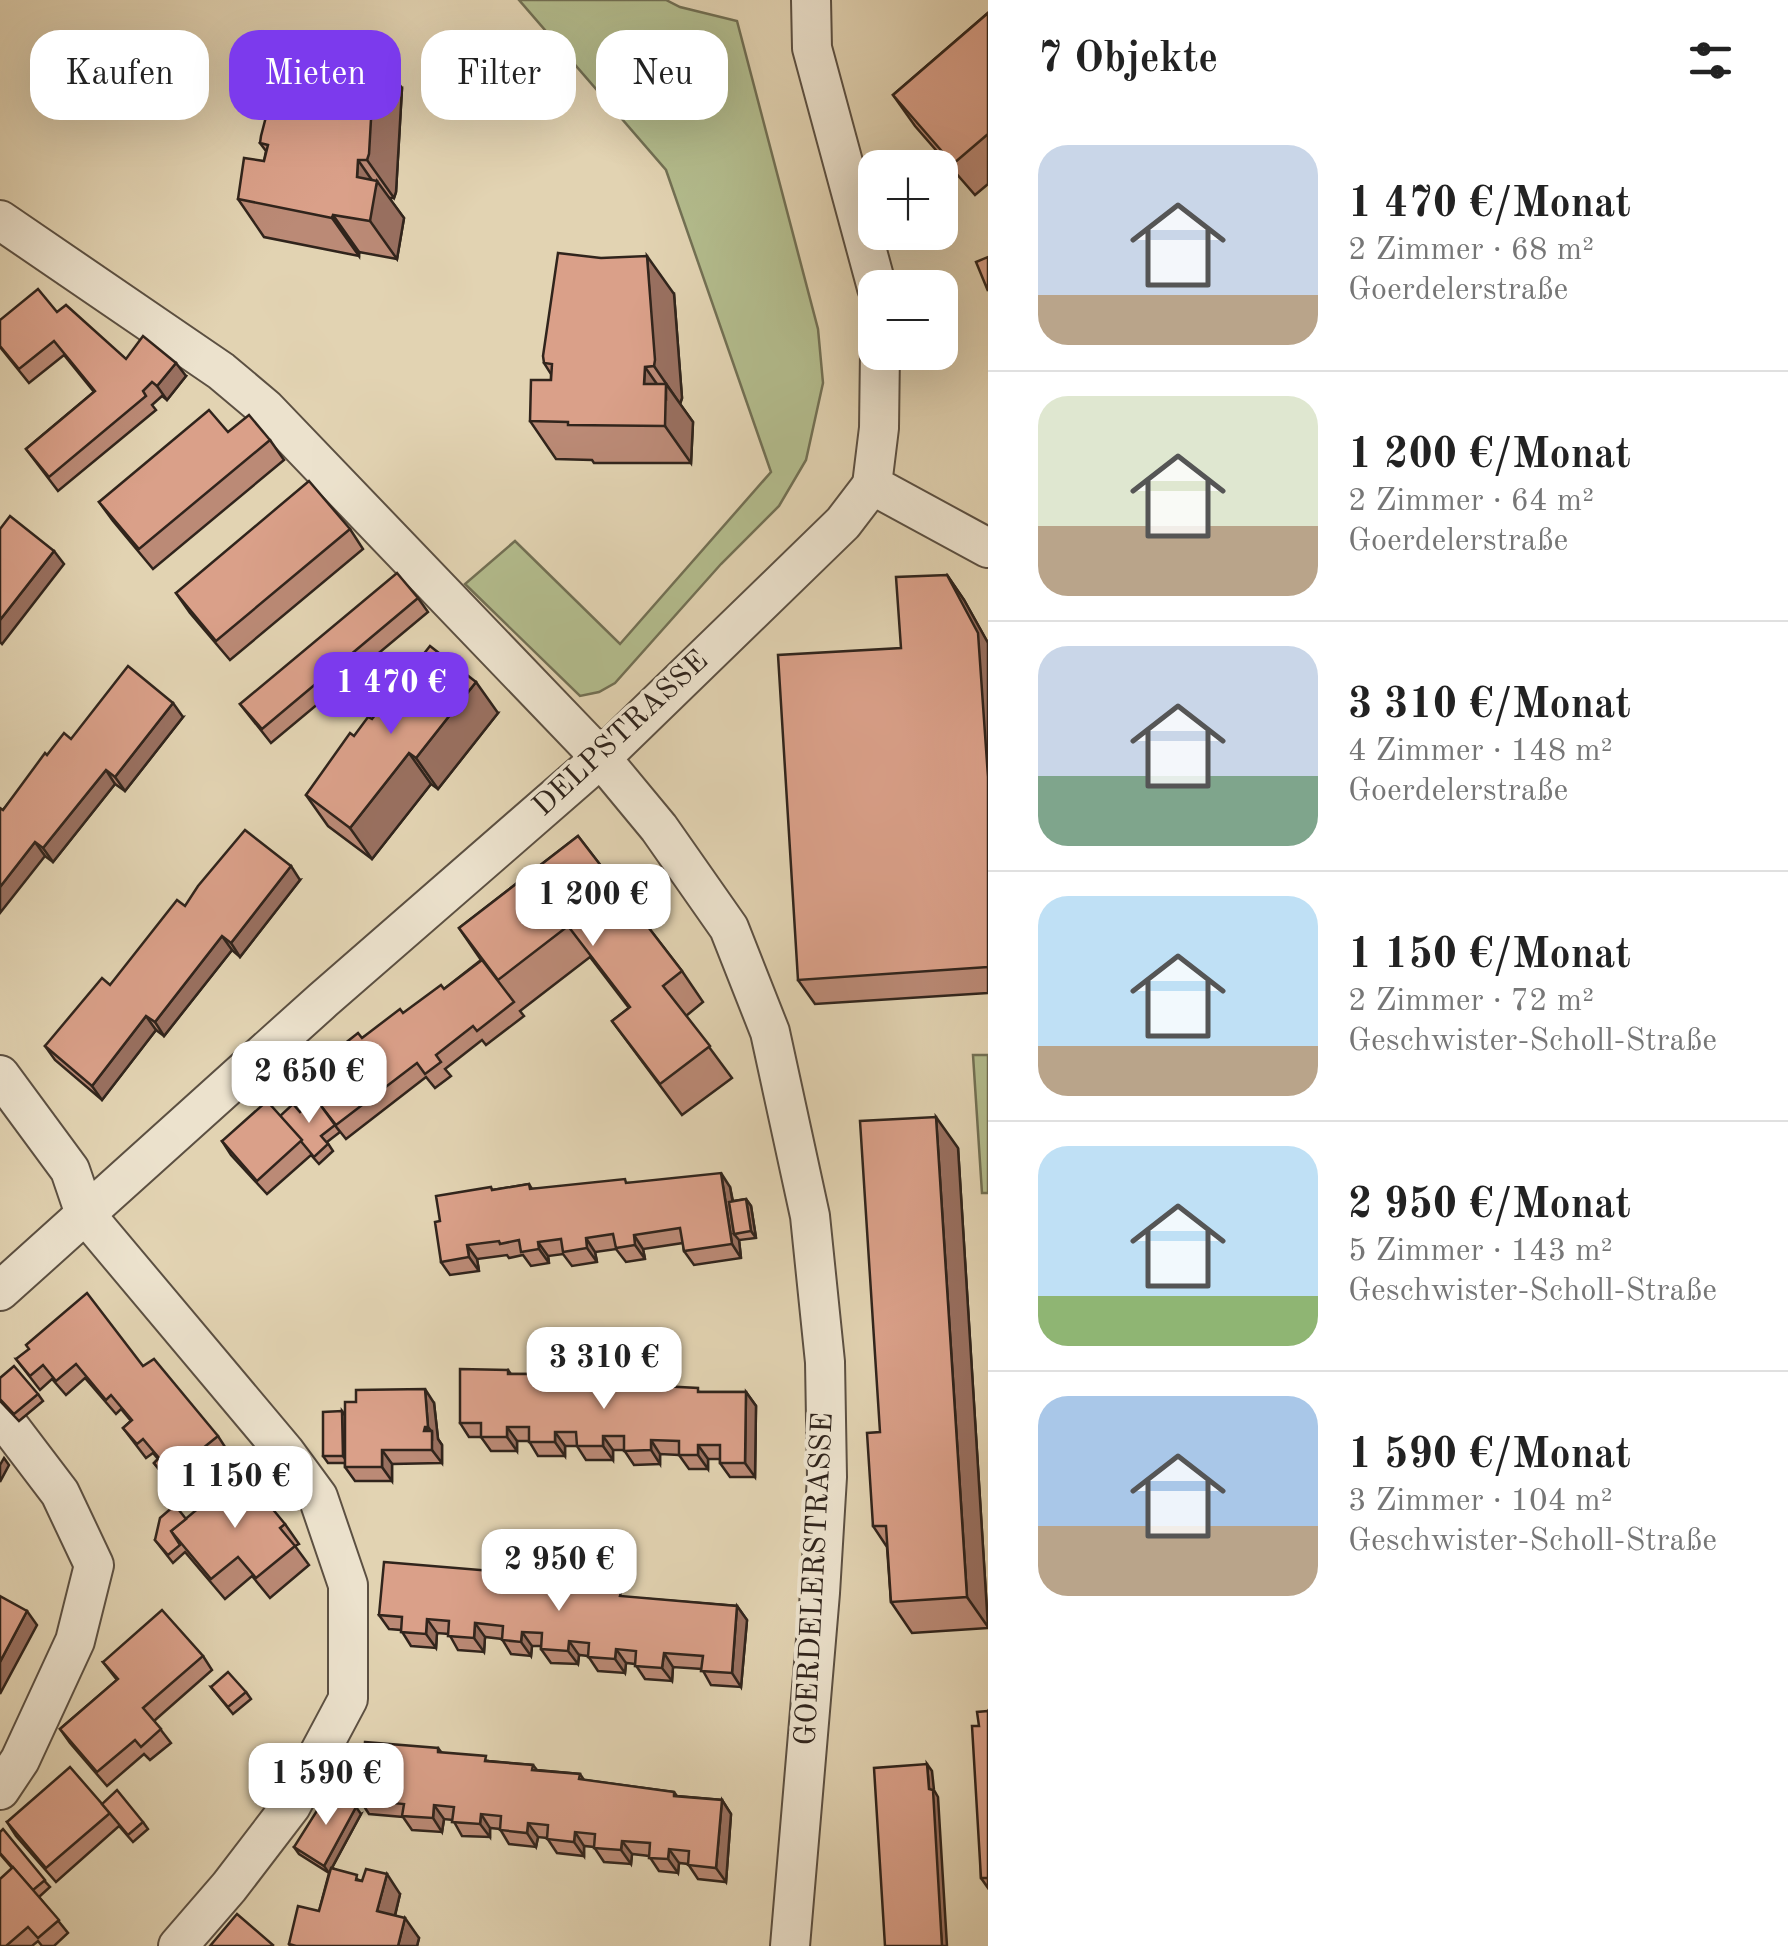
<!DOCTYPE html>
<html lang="de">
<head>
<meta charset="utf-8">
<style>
  :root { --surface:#fff; --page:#f6f6f6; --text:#222; --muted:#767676; --line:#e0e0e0; --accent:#7c3aed }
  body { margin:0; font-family:"Old Standard TT",serif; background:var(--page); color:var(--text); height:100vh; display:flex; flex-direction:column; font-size:38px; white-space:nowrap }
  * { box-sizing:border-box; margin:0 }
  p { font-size:32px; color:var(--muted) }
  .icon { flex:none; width:55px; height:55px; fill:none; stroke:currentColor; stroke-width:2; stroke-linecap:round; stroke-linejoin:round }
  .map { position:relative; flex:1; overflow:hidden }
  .drawer { display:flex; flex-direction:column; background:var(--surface); width:800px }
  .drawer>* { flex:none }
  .banner { position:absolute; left:30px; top:30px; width:808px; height:90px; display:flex; gap:20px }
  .tools { position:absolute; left:858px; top:150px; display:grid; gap:20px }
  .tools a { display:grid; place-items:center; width:100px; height:100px; border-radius:20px; background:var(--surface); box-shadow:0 10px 40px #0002; font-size:50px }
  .price { position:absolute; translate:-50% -85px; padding:0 22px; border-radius:20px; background:#fff; color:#222; font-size:32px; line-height:65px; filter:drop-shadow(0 2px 5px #0008) }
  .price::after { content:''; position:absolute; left:50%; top:60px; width:30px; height:22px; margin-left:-15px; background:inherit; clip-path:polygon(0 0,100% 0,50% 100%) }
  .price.active { background:var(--accent); color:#fff }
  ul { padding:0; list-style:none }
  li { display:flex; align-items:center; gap:30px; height:250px; padding:0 50px }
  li+li { border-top:2px solid var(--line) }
  li span { display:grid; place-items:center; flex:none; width:280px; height:200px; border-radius:30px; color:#555 }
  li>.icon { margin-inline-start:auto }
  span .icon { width:120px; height:120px; fill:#fffc; stroke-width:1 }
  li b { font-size:42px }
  h2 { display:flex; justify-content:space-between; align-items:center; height:120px; padding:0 50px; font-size:42px }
  .chip { padding:0 35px; border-radius:30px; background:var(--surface); box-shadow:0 10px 40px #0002; font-size:35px; line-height:90px }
  .chip.active { background:var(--accent); color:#fff }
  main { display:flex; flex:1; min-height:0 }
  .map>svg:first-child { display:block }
</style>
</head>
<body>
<main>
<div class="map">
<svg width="988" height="1946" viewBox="0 0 988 1946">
  <rect width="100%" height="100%" fill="#e2d3b2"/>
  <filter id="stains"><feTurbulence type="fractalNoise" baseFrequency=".002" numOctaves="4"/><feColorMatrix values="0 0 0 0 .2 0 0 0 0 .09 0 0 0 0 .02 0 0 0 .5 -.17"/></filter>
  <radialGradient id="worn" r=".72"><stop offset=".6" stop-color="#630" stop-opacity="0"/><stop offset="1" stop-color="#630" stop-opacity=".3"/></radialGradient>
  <g fill="#b3bc8d" stroke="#727054" stroke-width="2.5">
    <polygon points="519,0 666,0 680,7 737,21 818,329 823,383 806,460 779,506 721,564 615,683 599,692 580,696 465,584 515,541 620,644 771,472 666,170"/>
    <polygon points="973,1055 988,1055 988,1193 982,1193"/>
  </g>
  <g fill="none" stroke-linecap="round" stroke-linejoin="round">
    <g stroke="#5c5042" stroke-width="42">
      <g id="street">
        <polyline points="811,0 812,48 877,288"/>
        <polyline points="0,220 221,371 265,408 601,758 659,828 729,928 770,1032 810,1216 825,1362 827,1477 820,1593 790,1946"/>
        <polyline points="880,352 879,428 872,485 988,548"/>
        <polyline points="0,1075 70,1170 85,1214 285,1452 318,1497 348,1585 348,1699 291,1806 229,1887 178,1946"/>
        <polyline points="0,1291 323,1000 601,758 843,523 872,485"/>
        <polyline points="0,1414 60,1493 94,1565 75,1641 20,1760 0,1790"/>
      </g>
    </g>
    <use href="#street" stroke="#ece2cd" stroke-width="38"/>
  </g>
  <g fill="#bb8a76" stroke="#30241c" stroke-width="2.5">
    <polygon points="988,13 988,184 975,195 915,126 893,95"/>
    <polygon points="402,88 396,192 394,198 389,198 404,218 397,259 359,252 359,256 264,237 238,199 264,161 266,151 260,143"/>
    <polygon points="674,294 682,398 680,404 693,422 691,463 594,463 592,460 556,459 530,421 551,380 551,374 544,363"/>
    <polygon points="57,312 126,359 186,376 167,400 162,396 152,405 156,410 58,491 26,449 94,392 64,355 29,383 0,347 0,320"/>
    <polygon points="228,432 270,440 284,460 153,569 113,521 99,502"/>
    <polygon points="350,529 363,549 230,660 190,613 176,593"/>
    <polygon points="947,575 964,600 988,643 988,993 815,1004 798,980 901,648"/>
    <polygon points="418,598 428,612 271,743 240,704"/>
    <polygon points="498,713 438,789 431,784 372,859 328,826 306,795 354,736 372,719"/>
    <polygon points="183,717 125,791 115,784 53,862 45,856 3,810 47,755 71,739"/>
    <polygon points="578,836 682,971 703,1002 686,1016 732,1078 682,1115 612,1021 629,1008 590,957 520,1011 524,1016 486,1045 482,1040 445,1069 451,1076 435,1088 426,1077 346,1139 334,1124 340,1132 327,1142 333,1151 319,1164 311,1155 267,1194 231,1155 222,1141 280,1116 300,1112 316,1100 300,1079 362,1038 444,989 481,960 459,928"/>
    <polygon points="300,880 240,957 232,950 164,1036 156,1030 102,1100 55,1060 45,1046 110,985 185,906"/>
    <polygon points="958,1148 988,1628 912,1633 891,1602 887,1547 873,1526 880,1432"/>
    <polygon points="628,1183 730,1187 733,1201 746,1199 751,1206 756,1238 739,1240 741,1258 694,1265 684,1251 683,1243 643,1249 645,1259 626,1262 616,1249 595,1252 597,1262 572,1266 563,1254 548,1256 549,1263 531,1266 523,1255 509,1258 507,1255 477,1259 479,1271 450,1275 441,1262 493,1190 529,1184 532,1189"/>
    <polygon points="16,1359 143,1366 218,1436 227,1450 176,1491 154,1463 158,1459 153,1453 146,1458 123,1428 131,1421 121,1409 116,1414 85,1378 66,1395 52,1379 40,1390"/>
    <polygon points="508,1370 511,1374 555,1374 559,1378 603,1378 606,1383 701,1392 746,1392 756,1406 755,1477 730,1477 720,1463 720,1459 708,1459 708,1469 689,1469 679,1455 660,1454 660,1464 634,1465 624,1450 613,1450 613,1460 586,1460 577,1446 565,1446 565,1456 538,1456 529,1441 517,1441 517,1451 491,1451 481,1437 469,1437 460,1423"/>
    <polygon points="0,1378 38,1394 43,1401 19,1421 0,1401"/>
    <polygon points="434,1403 438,1439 442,1445 442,1463 392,1464 392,1481 355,1481 345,1467 345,1463 328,1463 323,1456 345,1415"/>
    <polygon points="186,1519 285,1524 299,1544 295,1546 309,1565 270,1598 252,1576 225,1599 185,1552 173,1563 155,1540"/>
    <polygon points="530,1578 624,1597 737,1606 747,1620 741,1687 711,1685 702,1669 673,1667 672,1681 645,1679 635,1664 626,1663 625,1673 598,1671 588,1656 579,1655 578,1664 551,1663 541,1649 541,1646 532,1646 531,1656 511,1654 502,1639 485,1637 484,1652 458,1650 449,1634 437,1633 436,1648 411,1646 401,1630 389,1629 379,1615"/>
    <polygon points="203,1656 212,1670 154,1721 171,1743 150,1760 144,1754 107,1786 70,1743 60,1729 117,1680 103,1662"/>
    <polygon points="211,1687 246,1692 251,1699 233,1714"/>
    <polygon points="988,1711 988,1888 981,1878 979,1726"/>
    <polygon points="438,1748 442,1753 489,1761 533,1765 537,1770 580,1774 584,1780 674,1792 677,1796 722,1800 731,1814 726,1882 698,1879 688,1864 679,1863 678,1873 659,1871 649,1856 632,1854 631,1864 604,1862 594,1847 584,1846 584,1856 557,1853 547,1838 538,1837 536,1847 509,1844 500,1829 490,1828 490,1837 462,1836 453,1820 444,1819 442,1832 412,1830 403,1817 369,1814 360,1800"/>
    <polygon points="102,1804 143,1822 148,1829 133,1842 119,1826 56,1882 16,1836 7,1822"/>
    <polygon points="361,1814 332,1868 361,1881 400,1894 395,1916 419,1938 417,1946 290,1946 289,1944 319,1911 329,1873 299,1854 294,1847"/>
    <polygon points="0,1832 50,1887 39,1897 68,1933 54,1946 42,1946 38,1941 32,1946 0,1946 12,1868 0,1854"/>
  </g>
  <g fill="#997060" stroke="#30241c" stroke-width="2.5">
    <polygon points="375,50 402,88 396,192 394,198 367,160"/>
    <polygon points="358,160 376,186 377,181 404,218 397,259 370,221 357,177"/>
    <polygon points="333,215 359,252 359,256 332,218"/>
    <polygon points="647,256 674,294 682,398 680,404 654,366"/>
    <polygon points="176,363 186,376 167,400 157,386"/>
    <polygon points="645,367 666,397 666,384 693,422 691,463 665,426 644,384"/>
    <polygon points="54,551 64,564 2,644 0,642 0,620"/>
    <polygon points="947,575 964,600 988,643 988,777"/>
    <polygon points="476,682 498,713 438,789 416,758"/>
    <polygon points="173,703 183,717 125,791 115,777"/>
    <polygon points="409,753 431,784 372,859 350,828"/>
    <polygon points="106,770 115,784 53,862 43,848"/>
    <polygon points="35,842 45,856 0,913 0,887"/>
    <polygon points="291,866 300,880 240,957 231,943"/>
    <polygon points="222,936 232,950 164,1036 155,1022"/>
    <polygon points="146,1016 156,1030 102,1100 92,1086"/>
    <polygon points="936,1117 958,1148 988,1627 967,1597"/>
    <polygon points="721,1173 730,1187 738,1233 734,1234 739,1240 741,1258 732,1244"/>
    <polygon points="746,1199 751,1206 756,1238 751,1231"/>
    <polygon points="634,1235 643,1249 645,1259 635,1245"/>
    <polygon points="586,1238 595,1252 597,1262 587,1248"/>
    <polygon points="538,1242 548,1256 549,1263 539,1249"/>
    <polygon points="467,1245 477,1259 479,1271 469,1257"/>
    <polygon points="425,1389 434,1403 438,1439 442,1445 442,1463 432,1450 424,1431 425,1427 432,1437 432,1432 428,1427"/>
    <polygon points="746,1392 756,1406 755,1477 745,1463"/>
    <polygon points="342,1411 347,1418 348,1463 343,1456"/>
    <polygon points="507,1427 517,1441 517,1451 507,1437"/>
    <polygon points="555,1432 565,1446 565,1456 555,1442"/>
    <polygon points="603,1436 613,1450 613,1460 603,1446"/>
    <polygon points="651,1440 660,1454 660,1464 651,1450"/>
    <polygon points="698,1445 708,1459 708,1469 698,1455"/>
    <polygon points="382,1450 392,1464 392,1481 382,1467"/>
    <polygon points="4,1458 9,1465 0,1482 0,1465"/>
    <polygon points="737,1606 747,1620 741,1687 732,1673"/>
    <polygon points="27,1611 37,1625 0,1694 0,1662"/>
    <polygon points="427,1619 437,1633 436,1648 426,1634"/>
    <polygon points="475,1623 485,1637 484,1652 474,1638"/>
    <polygon points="522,1632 532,1646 531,1656 521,1642"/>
    <polygon points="569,1641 579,1655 578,1664 568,1651"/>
    <polygon points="616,1649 626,1663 625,1673 615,1659"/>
    <polygon points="664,1653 673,1667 672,1681 662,1668"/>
    <polygon points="927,1764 932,1771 934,1790 938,1797 947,1946 942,1946"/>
    <polygon points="722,1800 731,1814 726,1882 716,1868"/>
    <polygon points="434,1805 444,1819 442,1832 433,1818"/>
    <polygon points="356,1807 361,1814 329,1873 324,1866"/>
    <polygon points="481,1814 490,1828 490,1837 480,1824"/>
    <polygon points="528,1823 538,1837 536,1847 527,1833"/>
    <polygon points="575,1832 584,1846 584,1856 574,1842"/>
    <polygon points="622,1841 632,1854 631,1864 621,1850"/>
    <polygon points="669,1849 679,1863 678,1873 668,1859"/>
    <polygon points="387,1874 400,1894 391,1931 377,1911"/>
    <polygon points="405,1918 419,1938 417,1946 398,1946"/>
  </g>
  <g fill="#daa089" stroke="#30241c" stroke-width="2.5">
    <polygon points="988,13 988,134 953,164 893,95"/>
    <polygon points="287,36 329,46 375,50 369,154 367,160 358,160 357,177 377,181 370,221 333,215 332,218 238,199 244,158 264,161 268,145 260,143 261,136"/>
    <polygon points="558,253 601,258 647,256 655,360 654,366 645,367 644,384 666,384 665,426 568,425 568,422 530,421 531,380 551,380 552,364 544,363 543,356"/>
    <polygon points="988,257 988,291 976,262"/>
    <polygon points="38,289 57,312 66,305 126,359 143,336 176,363 157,386 152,382 143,391 146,396 49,477 26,449 95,391 54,341 19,369 0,346 0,320"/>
    <polygon points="209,410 228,432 249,415 270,440 139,549 99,502"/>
    <polygon points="309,481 350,529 216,641 176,593"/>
    <polygon points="10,516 54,551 0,620 0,529"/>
    <polygon points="397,573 418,598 262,729 240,704"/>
    <polygon points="947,575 978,633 988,777 988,967 798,980 778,655 901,648 896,577"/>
    <polygon points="430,646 476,682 416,758 409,753 350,828 306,795 350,733 354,736 368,717 372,719"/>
    <polygon points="128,666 173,703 115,777 106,770 43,848 35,842 0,887 0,808 3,810 45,753 47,755 64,733 71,739"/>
    <polygon points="245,830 291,866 231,943 222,936 155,1022 146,1016 92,1086 45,1046 102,978 110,985 177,900 185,906 198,886"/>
    <polygon points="578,836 682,971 663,986 710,1046 660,1084 612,1021 630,1007 568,926 498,980 459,928"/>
    <polygon points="482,960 514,1002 477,1031 473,1026 436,1055 441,1062 425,1074 417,1063 336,1125 300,1079 358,1033 362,1038 400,1009 403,1013 441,985 444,989"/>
    <polygon points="316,1099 335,1125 321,1136 328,1144 314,1157 280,1116 293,1104 300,1112"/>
    <polygon points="267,1101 302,1140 257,1181 222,1141"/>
    <polygon points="936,1117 967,1597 891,1602 886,1526 873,1526 867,1433 880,1432 860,1121"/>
    <polygon points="721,1173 732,1244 684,1251 680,1228 634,1235 635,1245 616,1248 613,1234 586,1238 587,1248 563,1252 561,1239 538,1242 539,1249 521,1252 519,1240 500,1244 499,1241 467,1245 469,1257 441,1262 435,1222 440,1221 436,1196 491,1187 492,1190 529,1184 530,1189 625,1179 626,1183"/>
    <polygon points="746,1199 751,1231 734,1234 729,1202"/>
    <polygon points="87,1293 143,1366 154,1359 218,1436 166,1478 154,1463 159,1458 143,1439 137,1444 123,1428 132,1420 111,1395 106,1400 76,1364 56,1381 43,1365 30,1376 16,1359 29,1349 26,1345"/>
    <polygon points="14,1366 38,1394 14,1414 0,1399 0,1378"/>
    <polygon points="460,1369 508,1370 508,1374 555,1374 555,1378 603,1378 603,1383 698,1388 698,1392 746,1392 745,1463 720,1463 720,1445 698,1445 698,1455 679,1455 679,1441 651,1440 651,1450 624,1451 624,1436 603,1436 603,1446 577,1446 576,1432 555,1432 555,1442 529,1442 529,1427 507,1427 507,1437 481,1437 481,1423 460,1423"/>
    <polygon points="425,1389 428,1427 425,1427 424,1431 432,1431 432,1450 382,1450 382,1467 345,1467 345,1402 356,1402 356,1390"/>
    <polygon points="342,1411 343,1456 323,1456 323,1412"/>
    <polygon points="242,1472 285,1524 280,1528 295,1546 256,1578 238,1557 211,1579 171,1531"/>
    <polygon points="175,1505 186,1519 171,1531 180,1545 168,1555 155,1540 160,1518"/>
    <polygon points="384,1562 527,1574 526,1578 574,1582 574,1588 621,1592 620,1596 737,1606 732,1673 701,1671 703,1656 664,1653 662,1668 635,1666 636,1651 616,1649 615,1659 588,1657 589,1643 569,1641 568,1651 541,1649 542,1633 522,1632 521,1642 502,1640 503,1626 475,1623 474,1638 448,1636 449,1621 427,1619 426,1634 401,1632 402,1617 379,1615"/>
    <polygon points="0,1596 27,1611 0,1662"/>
    <polygon points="162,1610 203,1656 143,1708 161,1729 141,1747 135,1740 97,1772 60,1729 118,1679 103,1662"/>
    <polygon points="228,1672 246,1692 228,1707 211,1687"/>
    <polygon points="988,1711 988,1878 981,1878 972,1726 979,1726 977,1712"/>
    <polygon points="365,1742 438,1748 438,1752 486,1756 485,1761 533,1765 532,1770 580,1774 579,1779 674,1792 674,1796 722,1800 716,1868 688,1865 689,1851 669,1849 668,1859 649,1858 650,1843 622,1841 621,1850 594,1848 595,1834 575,1832 574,1842 547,1839 548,1825 528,1823 527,1833 500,1830 501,1816 481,1814 480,1824 452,1822 454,1807 434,1805 433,1818 402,1816 404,1804 360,1800"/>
    <polygon points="927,1764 929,1789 933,1790 942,1946 885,1946 874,1768"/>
    <polygon points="70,1767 110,1813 46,1868 7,1822"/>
    <polygon points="117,1790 143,1822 128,1835 102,1804"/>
    <polygon points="330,1790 356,1807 324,1866 294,1847"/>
    <polygon points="3,1829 45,1880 33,1890 0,1853 0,1832"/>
    <polygon points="13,1867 59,1920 38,1938 28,1927 6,1946 0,1946 0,1879"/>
    <polygon points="331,1868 357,1875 356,1880 362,1881 366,1869 387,1874 377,1911 405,1918 398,1946 296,1946 289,1944 298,1906 319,1911"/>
    <polygon points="237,1914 273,1945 272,1946 210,1946"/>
  </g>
  <g text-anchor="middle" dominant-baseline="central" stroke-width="8" stroke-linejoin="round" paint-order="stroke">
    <g font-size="30" fill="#30241c" stroke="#ece2cd">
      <text transform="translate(621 734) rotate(-43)">DELPSTRASSE</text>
      <text transform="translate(815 1579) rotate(-87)">GOERDELERSTRASSE</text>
    </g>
  </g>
  <rect width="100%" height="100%" filter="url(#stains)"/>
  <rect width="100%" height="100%" fill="url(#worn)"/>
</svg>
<div class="tools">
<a>+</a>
<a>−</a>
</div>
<b class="price active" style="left:391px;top:737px">1 470 €</b>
<b class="price" style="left:593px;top:949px">1 200 €</b>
<b class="price" style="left:309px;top:1126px">2 650 €</b>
<b class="price" style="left:604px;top:1412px">3 310 €</b>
<b class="price" style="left:235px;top:1531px">1 150 €</b>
<b class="price" style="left:559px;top:1614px">2 950 €</b>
<b class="price" style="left:326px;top:1828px">1 590 €</b>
<div class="banner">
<a class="chip">Kaufen</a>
<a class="chip active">Mieten</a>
<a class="chip">Filter</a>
<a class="chip">Neu</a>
</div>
</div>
<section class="drawer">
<h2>7 Objekte<svg class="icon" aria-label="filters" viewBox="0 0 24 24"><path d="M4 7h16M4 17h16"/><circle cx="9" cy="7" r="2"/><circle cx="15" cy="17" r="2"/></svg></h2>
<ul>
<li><span style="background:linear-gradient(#c9d6e8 75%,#b9a48a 0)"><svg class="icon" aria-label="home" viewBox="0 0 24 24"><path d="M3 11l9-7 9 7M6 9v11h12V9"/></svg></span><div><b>1 470 €/Monat</b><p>2 Zimmer · 68 m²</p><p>Goerdelerstraße</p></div></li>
<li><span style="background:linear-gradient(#dfe7d0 65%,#b9a48a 0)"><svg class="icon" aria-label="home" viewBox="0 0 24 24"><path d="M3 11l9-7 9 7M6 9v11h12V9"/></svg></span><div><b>1 200 €/Monat</b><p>2 Zimmer · 64 m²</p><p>Goerdelerstraße</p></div></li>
<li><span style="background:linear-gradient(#c9d6e8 65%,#7fa58c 0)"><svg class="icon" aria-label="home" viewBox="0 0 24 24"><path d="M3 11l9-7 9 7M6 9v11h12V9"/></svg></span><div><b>3 310 €/Monat</b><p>4 Zimmer · 148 m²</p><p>Goerdelerstraße</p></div></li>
<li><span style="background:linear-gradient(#bfe0f5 75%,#b9a48a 0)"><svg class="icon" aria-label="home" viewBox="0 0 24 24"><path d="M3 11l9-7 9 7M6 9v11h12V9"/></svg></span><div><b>1 150 €/Monat</b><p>2 Zimmer · 72 m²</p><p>Geschwister-Scholl-Straße</p></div></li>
<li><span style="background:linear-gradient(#bfe0f5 75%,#8fb573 0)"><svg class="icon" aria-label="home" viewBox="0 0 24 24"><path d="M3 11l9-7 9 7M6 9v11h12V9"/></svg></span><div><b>2 950 €/Monat</b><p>5 Zimmer · 143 m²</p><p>Geschwister-Scholl-Straße</p></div></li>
<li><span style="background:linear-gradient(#a9c7e8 65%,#b9a48a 0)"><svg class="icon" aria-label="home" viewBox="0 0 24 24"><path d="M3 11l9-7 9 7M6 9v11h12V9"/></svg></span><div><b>1 590 €/Monat</b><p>3 Zimmer · 104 m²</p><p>Geschwister-Scholl-Straße</p></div></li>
</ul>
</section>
</main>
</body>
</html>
